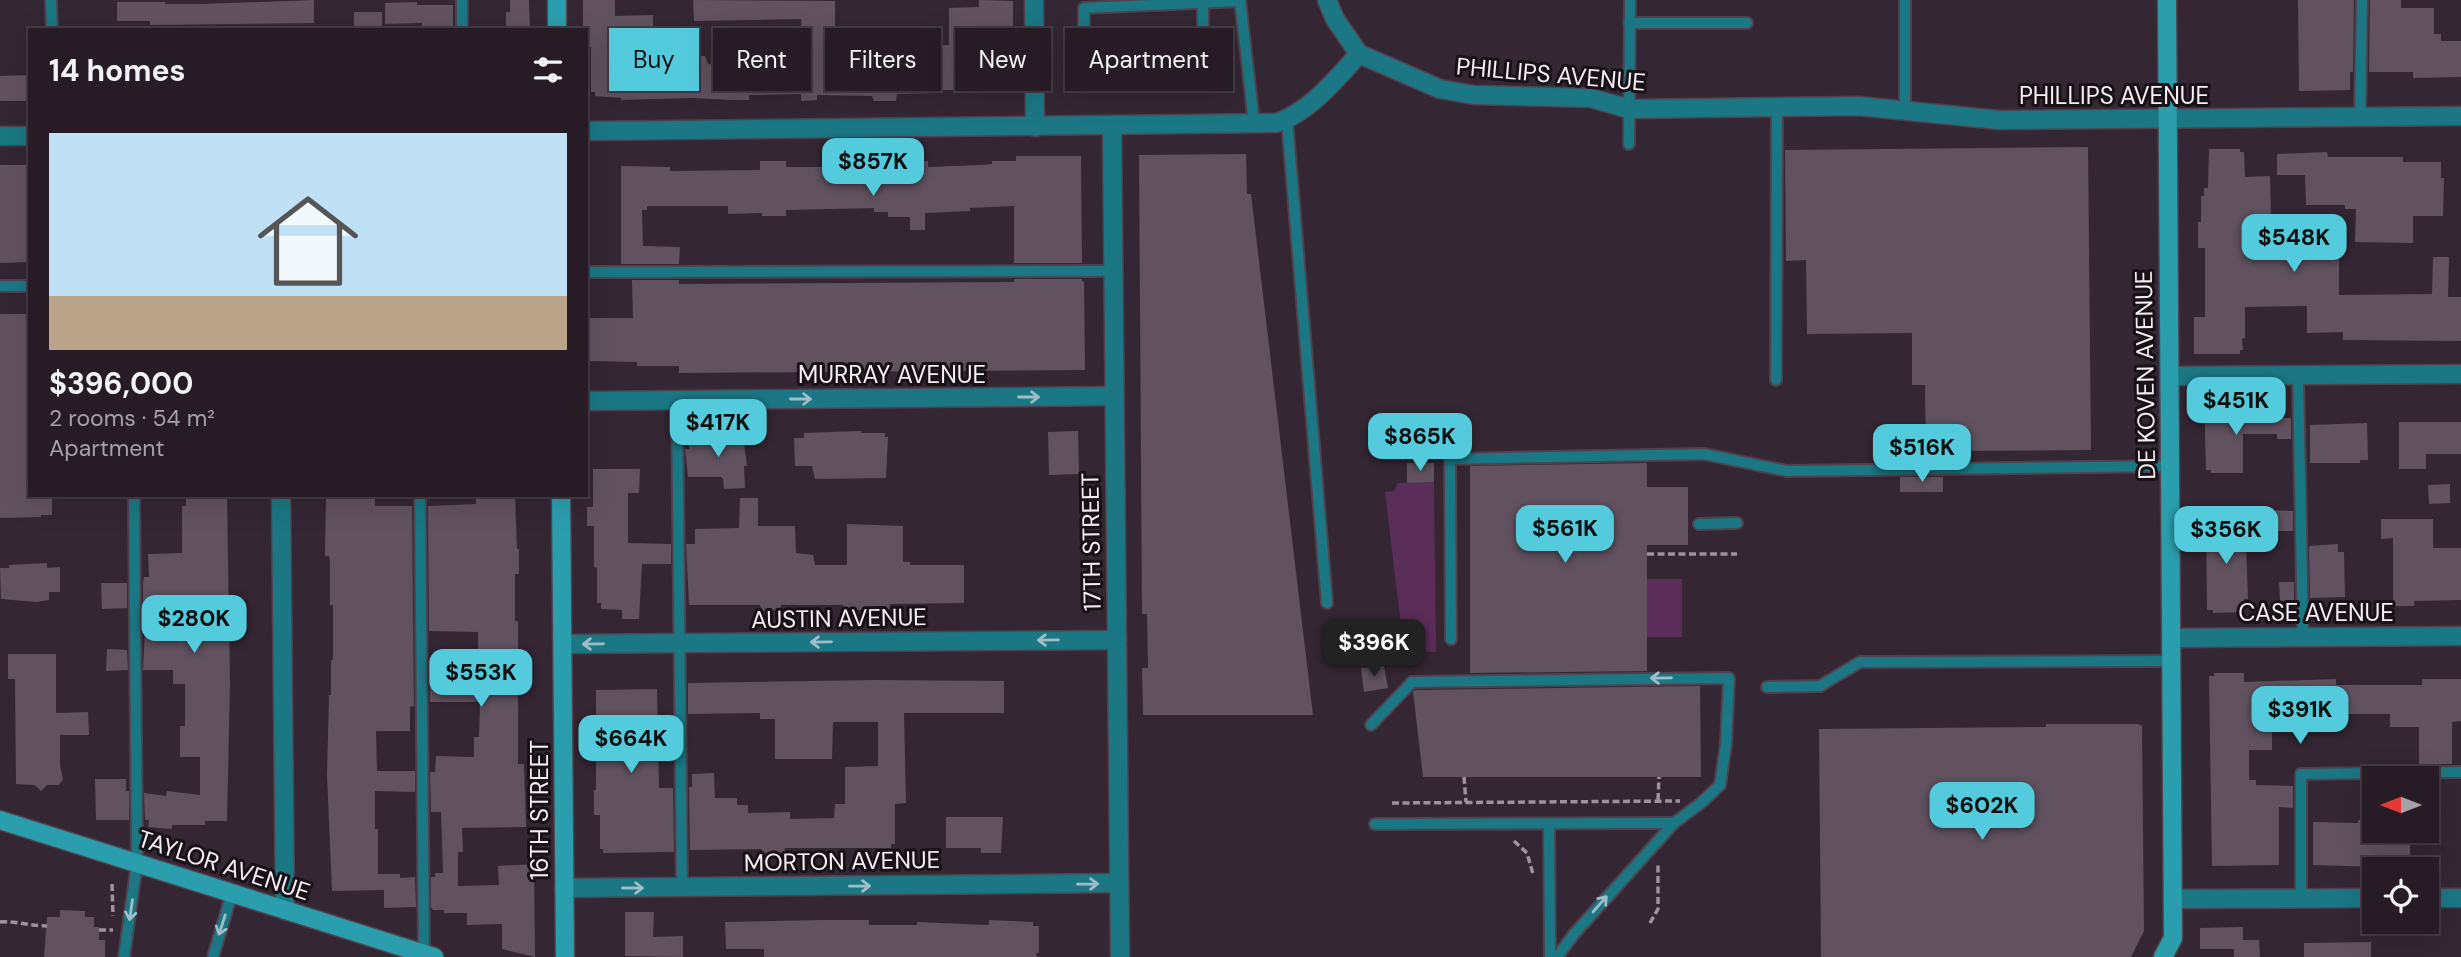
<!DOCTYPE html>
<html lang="en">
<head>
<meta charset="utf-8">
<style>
  :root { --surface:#271c26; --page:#332932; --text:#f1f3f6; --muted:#a4a1a7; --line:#433a43; --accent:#53cbdc }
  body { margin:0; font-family:"DM Sans",sans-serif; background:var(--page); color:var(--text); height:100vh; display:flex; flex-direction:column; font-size:26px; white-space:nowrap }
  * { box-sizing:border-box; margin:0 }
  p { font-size:23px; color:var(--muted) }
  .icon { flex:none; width:38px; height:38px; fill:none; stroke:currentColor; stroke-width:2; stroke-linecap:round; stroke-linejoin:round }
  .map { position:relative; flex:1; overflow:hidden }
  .details { position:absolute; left:28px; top:28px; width:560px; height:469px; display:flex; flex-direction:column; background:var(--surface); border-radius:0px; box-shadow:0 7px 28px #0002,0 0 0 2px var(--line) }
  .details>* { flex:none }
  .banner { position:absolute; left:609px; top:28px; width:665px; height:63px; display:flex; gap:14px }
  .needle { width:46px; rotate:270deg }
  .buttons { position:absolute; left:2362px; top:766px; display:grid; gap:14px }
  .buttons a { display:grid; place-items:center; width:77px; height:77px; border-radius:0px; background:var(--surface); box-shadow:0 7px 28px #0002,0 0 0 2px var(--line); font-size:35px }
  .price { position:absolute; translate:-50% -60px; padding:0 16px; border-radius:14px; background:var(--accent); color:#111; font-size:23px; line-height:46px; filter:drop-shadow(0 2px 4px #0008) }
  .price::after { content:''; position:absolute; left:50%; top:42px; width:21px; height:16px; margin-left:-10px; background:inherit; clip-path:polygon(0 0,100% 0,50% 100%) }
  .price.on { background:#222; color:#fff }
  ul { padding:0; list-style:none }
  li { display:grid; align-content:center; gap:14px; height:371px; padding:0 21px }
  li+li { border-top:2px solid var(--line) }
  li span { display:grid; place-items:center; height:217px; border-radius:0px; color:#555 }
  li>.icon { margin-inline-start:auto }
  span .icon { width:126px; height:126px; fill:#fffc; stroke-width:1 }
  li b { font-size:30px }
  h2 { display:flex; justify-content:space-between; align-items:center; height:84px; padding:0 21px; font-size:30px }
  .chip { padding:0 24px; border-radius:0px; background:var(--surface); box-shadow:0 7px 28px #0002,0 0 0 2px var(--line); font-size:24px; line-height:63px }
  .chip.on { background:var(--accent); color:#111 }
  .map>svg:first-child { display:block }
</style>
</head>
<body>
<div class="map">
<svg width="2461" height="957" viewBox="0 0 2461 957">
  <rect width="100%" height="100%" fill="#342633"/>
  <g fill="#5b2d59">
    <polygon points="1434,482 1436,652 1404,651 1385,492 1394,491 1398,483"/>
    <rect x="1647" y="579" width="35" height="58"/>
  </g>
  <g fill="#625260">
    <polygon points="314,0 314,23 150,25 150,21 117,21 117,2 165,2 165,4 203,4"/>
    <polygon points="510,0 529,0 530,30 506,30 506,12 510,12"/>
    <polygon points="583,0 615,0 615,16 653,15 653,34 670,34 670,49 682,49 682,56 705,56 708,64 717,65 764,64 764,49 802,49 801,19 694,21 693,0 835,1 835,50 871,50 871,47 949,45 949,8 979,7 979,0 1013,1 1013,37 1007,37 1007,90 937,90 937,93 897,94 896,101 874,101 872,96 817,95 817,100 801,101 801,94 749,95 749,100 732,100 693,98 621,100 621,98 595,96 595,92 591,92 591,47 586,47 586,30 583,30"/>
    <polygon points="2298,0 2354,0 2353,72 2350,72 2350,90 2299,91"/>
    <polygon points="2370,0 2401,0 2401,8 2434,8 2434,34 2441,34 2441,41 2461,41 2461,77 2413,78 2413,72 2369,72"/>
    <polygon points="417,2 417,5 453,5 453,30 422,30 422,23 385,24 385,3"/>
    <rect x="354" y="12" width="28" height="18"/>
    <polygon points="30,75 30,101 0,101 0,76"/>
    <polygon points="2088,147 2091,450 1943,451 1943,461 1926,461 1925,385 1912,385 1912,333 1807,334 1806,260 1786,261 1785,150"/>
    <polygon points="2209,149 2240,149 2240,152 2244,152 2245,177 2270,176 2271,215 2295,215 2294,256 2339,256 2339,295 2432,294 2433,257 2449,257 2448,297 2461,297 2461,341 2343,340 2343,332 2307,333 2307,306 2245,307 2245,338 2242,339 2243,350 2240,350 2240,354 2194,354 2194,317 2205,317 2205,248 2198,248 2198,222 2201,222 2201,196 2204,196 2204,188 2208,188"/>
    <polygon points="2327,152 2328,157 2403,157 2403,162 2441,162 2441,178 2444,178 2443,216 2413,216 2413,243 2355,242 2356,209 2345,209 2345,205 2306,205 2305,175 2277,175 2277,154"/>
    <polygon points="1246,154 1247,194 1251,194 1313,715 1143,715 1142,668 1148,668 1147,614 1142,614 1139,155"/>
    <polygon points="1016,156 1081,156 1082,263 1014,263 1014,206 970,208 970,211 925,213 925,230 910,230 910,217 888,217 888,212 874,212 874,208 786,210 786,216 762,216 762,213 728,214 728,206 647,206 647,210 642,210 643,246 680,247 679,264 621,264 621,166 670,167 670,171 760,170 760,161 786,161 786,167 835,167 835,161 855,161 856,171 905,172 907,161 928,161 928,167 981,165 992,164 992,161 1016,161"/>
    <polygon points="0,165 30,165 30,262 0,263"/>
    <polygon points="1014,279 1082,279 1082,282 1084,281 1085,370 679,373 679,366 637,366 637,362 588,361 589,318 633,318 632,280 679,280 679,284 1014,282"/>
    <polygon points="0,314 30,314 30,495 52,495 52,515 41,515 41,517 0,518"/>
    <polygon points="2211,410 2242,410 2242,412 2252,412 2252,418 2291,418 2291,439 2277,439 2277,434 2243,434 2243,473 2211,473 2211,470 2206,470 2205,434 2205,414 2211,414"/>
    <polygon points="2399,422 2461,422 2461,454 2426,454 2426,469 2399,469"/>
    <polygon points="2367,423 2368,460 2360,460 2360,463 2310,463 2310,425"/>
    <polygon points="861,431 861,433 885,433 885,437 888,437 886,478 815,479 812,466 795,466 794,438 804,438 804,433"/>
    <polygon points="1078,431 1079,474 1049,475 1048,432"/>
    <polygon points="722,435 743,435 747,466 744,466 745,488 724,489 723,479 721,477 688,477 685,449 689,449 689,438 720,438"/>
    <polygon points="1407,463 1434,463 1434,482 1407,483"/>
    <polygon points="1647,463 1647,487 1688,487 1688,545 1647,545 1647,671 1470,673 1470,466"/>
    <polygon points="593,469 640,469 639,493 628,493 628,543 671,544 671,564 642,564 639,619 622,619 622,610 601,609 601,603 597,603 597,568 594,567 594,526 587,526 587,507 593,507"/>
    <rect x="1900" y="477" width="43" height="15"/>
    <polygon points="2450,484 2450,503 2429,504 2428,485"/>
    <polygon points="186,495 227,495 230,684 227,821 205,821 205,825 172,825 172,829 148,827 149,820 145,820 144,793 166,796 167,791 200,795 200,757 180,757 180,726 185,726 185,684 173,684 173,670 143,670 146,608 143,608 143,582 144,577 149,577 148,554 182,553 182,506 186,506"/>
    <polygon points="326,495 375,495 375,506 412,506 414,706 410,707 410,731 376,731 377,771 415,771 415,792 375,791 375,829 378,829 378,874 400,874 400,878 415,877 416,907 384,908 384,890 332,891 327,775 329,695 331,695 331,660 333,660 333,605 330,605 330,561 329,556 325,556"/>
    <polygon points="476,495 515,495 517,549 519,549 519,574 515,574 515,621 518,621 518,764 524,764 526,827 462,828 463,852 458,852 458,886 499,885 498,866 534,864 535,957 502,949 502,924 467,925 467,913 444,913 444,910 433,910 431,907 431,877 435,877 435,873 443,873 441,812 431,812 430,772 435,772 436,756 474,757 474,737 479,737 480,702 430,702 430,684 475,684 475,666 478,666 478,632 429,631 428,506 476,504"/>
    <polygon points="740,498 758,498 758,526 795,526 796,553 813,555 815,565 847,565 847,524 903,526 903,562 910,562 910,565 964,565 964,603 890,604 889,610 843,610 843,605 781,605 781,610 762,611 760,605 689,605 686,544 695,544 695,529 739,528"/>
    <polygon points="2260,510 2293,511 2293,531 2260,531"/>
    <polygon points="2212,519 2245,519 2248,599 2244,599 2245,612 2213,613 2213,610 2207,610 2206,522 2212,522"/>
    <polygon points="2381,519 2433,519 2433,548 2461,548 2461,600 2414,601 2414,606 2393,606 2393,538 2381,539"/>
    <polygon points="2338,544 2338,552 2344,552 2345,597 2310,598 2309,546"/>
    <polygon points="47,563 47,568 60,567 60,592 49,592 49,600 37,602 1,599 0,568 9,568 9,565"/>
    <polygon points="2279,582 2294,582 2294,601 2280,601"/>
    <polygon points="101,583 127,583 127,608 102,609"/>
    <polygon points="107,649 127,650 128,670 106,671"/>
    <polygon points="8,654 56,654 56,713 88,712 89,735 60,735 60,766 63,779 59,785 47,785 41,791 35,785 16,784 15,679 8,679"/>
    <polygon points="1384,666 1388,688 1364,692 1361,668"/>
    <polygon points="2214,673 2244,673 2244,682 2336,679 2336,685 2422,685 2422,679 2461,679 2461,721 2452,722 2452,764 2419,764 2419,727 2390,727 2390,714 2336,714 2336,719 2311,718 2311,715 2272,716 2272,750 2249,750 2249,780 2256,780 2256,785 2293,786 2293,808 2279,807 2279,865 2212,866 2209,676 2214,676"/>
    <polygon points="875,680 1004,681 1004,713 904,713 906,803 895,804 895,844 891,844 891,848 785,848 785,856 762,856 762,849 690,850 689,787 692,787 692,774 714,773 715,798 737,798 737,805 748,805 748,813 790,812 790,819 834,818 835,804 845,804 845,767 878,766 878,722 833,722 832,759 775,759 775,719 760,719 760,713 688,714 688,683"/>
    <polygon points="1700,686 1701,777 1423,777 1413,692 1415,690"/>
    <polygon points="657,689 659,788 673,788 674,852 603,853 603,849 600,849 600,815 594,815 594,790 596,790 596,690"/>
    <polygon points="2046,724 2138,724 2142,726 2144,931 2131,957 1821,957 1819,729 2046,727"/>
    <polygon points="95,779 126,779 126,791 129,791 129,820 96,820"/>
    <polygon points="946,817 1003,817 1001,853 981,853 981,848 946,848"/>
    <polygon points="2375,819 2375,831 2410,831 2410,868 2313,865 2313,822 2358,823 2358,820"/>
    <polygon points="60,910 85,911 85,917 94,917 94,927 99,927 99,940 105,940 105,957 44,957 47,917 60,917"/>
    <polygon points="625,912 654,912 653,937 683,936 683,957 625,956"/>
    <polygon points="822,920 869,920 869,925 917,925 917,922 989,925 989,920 1033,922 1033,926 1039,926 1039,953 1036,953 1037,957 764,957 764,949 726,949 725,922"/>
    <polygon points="2243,927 2243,940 2259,940 2260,957 2234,957 2234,949 2200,949 2200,928"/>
    <polygon points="2371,942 2371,957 2304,957 2304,943"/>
  </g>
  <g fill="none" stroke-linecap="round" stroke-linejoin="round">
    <g stroke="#4f424e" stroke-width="14">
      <g id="lane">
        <polyline points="51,0 52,30"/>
        <polyline points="462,0 462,30"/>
        <polyline points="1240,0 1254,123"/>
        <polyline points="1905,0 1905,111"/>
        <polyline points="1203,4 1203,61 1084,65 1084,8 1240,1"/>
        <polyline points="1629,23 1747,23"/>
        <polyline points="2360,117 2362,0"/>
        <polyline points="1287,120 1327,603"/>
        <polyline points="1629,144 1630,0"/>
        <polyline points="586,272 1113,271"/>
        <polyline points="0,286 30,286"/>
        <polyline points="2298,375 2303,637"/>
        <polyline points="1776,380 1777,106"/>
        <polyline points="677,400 682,887"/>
        <polyline points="420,495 424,954"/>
        <polyline points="1699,524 1737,523"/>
        <polyline points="1451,639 1450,459 1704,454 1787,471 2170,466"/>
        <polyline points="1767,687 1820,686 1860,662 2171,661"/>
        <polyline points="1371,725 1412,682 1729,678 1726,744 1720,785 1701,803 1674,823 1574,934 1557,957"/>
        <polyline points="1375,824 1674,823"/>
        <polyline points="1549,824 1550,957"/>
        <polyline points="2301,899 2301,774 2461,772"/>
        <polyline points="124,957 137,863 134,495"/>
        <polyline points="213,957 232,893"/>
      </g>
    </g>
    <g stroke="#4f424e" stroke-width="21">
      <g id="street">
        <polyline points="1034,0 1035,127"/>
        <polyline points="1327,0 1335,19 1359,54"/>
        <polyline points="1359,54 1440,89 1474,95 1591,98 1629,109 1858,106 1999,120 2461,116"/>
        <polyline points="1112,127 1120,957"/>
        <path d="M586,131L1276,123C1310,112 1336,79 1359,54"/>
        <polyline points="0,136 30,136"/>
        <polyline points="2170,376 2461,374"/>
        <polyline points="586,401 1114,396"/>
        <polyline points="281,495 285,910"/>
        <polyline points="2171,638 2461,636"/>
        <polyline points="563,644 1117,640"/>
        <polyline points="564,888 1119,883"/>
        <polyline points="2427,898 2461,898"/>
        <polyline points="2173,899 2375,898"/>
      </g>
    </g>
    <g stroke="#4f424e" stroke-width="21">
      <g id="secondary">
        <polyline points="557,0 557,30"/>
        <polyline points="561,495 565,957"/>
        <polyline points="0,820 434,957"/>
        <polyline points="2163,957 2173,938 2167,0"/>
      </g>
    </g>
    <g stroke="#9e929c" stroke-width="3.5" stroke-dasharray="7 3.5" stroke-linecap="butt">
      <polyline points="1647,554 1737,554"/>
      <polyline points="1464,777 1466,802"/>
      <polyline points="1658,800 1659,777"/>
      <polyline points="1392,803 1680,801"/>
      <polyline points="1514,841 1527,853 1533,874"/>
      <polyline points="112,884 113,916"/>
      <path d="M0,922C17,921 30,926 47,926"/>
      <polyline points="1650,923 1658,909 1658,864"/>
      <polyline points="99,930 113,930"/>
    </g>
    <use href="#lane" stroke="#1b7783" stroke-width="10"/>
    <use href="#street" stroke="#1b7783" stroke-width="18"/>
    <use href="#secondary" stroke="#2b9ead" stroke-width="18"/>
  </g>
  <defs><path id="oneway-shaft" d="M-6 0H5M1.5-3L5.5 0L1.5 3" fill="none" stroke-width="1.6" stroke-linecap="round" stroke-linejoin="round" transform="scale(1.75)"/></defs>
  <g stroke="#9fbec7">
    <use href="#oneway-shaft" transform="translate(1029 397)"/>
    <use href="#oneway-shaft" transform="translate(801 399)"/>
    <use href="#oneway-shaft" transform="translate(1048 640) rotate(179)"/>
    <use href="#oneway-shaft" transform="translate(821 642) rotate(179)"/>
    <use href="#oneway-shaft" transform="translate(593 644) rotate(179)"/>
    <use href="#oneway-shaft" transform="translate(1661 678) rotate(179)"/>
    <use href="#oneway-shaft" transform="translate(1088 884) rotate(-1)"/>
    <use href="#oneway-shaft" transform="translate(860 886) rotate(-1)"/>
    <use href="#oneway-shaft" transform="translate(633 888)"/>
    <use href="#oneway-shaft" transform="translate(1600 904) rotate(-49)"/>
    <use href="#oneway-shaft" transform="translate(131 910) rotate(98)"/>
    <use href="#oneway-shaft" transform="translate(222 925) rotate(108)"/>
  </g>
  <g text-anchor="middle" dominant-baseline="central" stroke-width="6" stroke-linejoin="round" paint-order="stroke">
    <g font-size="24" fill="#f7edf5" stroke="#181217">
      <text transform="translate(1551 74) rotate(5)">PHILLIPS AVENUE</text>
      <text x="2114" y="95">PHILLIPS AVENUE</text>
      <text x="892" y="374">MURRAY AVENUE</text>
      <text transform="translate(2145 375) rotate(-91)">DE KOVEN AVENUE</text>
      <text transform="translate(1091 542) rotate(-91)">17TH STREET</text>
      <text x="2316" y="612">CASE AVENUE</text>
      <text transform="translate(839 618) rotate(-1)">AUSTIN AVENUE</text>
      <text transform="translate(539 810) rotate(-90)">16TH STREET</text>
      <text transform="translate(842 861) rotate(-1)">MORTON AVENUE</text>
      <text transform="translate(224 865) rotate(18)">TAYLOR AVENUE</text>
    </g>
  </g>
</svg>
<div class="buttons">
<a><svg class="needle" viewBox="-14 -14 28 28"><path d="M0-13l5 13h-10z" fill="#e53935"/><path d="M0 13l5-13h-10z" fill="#a4a1a7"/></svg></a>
<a><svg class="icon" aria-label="locate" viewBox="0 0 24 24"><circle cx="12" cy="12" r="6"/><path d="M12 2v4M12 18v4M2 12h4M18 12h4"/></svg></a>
</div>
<b class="price" style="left:873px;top:198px">$857K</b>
<b class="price" style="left:2294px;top:274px">$548K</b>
<b class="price" style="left:2236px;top:437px">$451K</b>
<b class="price" style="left:718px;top:459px">$417K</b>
<b class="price" style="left:1420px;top:473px">$865K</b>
<b class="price" style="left:1922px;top:484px">$516K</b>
<b class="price" style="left:1565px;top:565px">$561K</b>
<b class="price" style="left:2226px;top:566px">$356K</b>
<b class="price" style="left:194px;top:655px">$280K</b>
<b class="price on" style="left:1374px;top:679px">$396K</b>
<b class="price" style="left:481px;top:709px">$553K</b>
<b class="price" style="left:2300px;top:746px">$391K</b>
<b class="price" style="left:631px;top:775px">$664K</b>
<b class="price" style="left:1982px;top:842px">$602K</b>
<div class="banner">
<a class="chip on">Buy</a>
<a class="chip">Rent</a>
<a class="chip">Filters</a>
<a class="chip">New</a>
<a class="chip">Apartment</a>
</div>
<section class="details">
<h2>14 homes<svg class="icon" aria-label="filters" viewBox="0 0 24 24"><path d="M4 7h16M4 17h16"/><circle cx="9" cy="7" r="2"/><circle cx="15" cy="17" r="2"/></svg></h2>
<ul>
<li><span style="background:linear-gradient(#bfe0f5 75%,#b9a48a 0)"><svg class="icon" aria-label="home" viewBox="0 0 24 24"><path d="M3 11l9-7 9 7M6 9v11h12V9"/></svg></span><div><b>$396,000</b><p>2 rooms · 54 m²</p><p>Apartment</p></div></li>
</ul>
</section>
</div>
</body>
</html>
